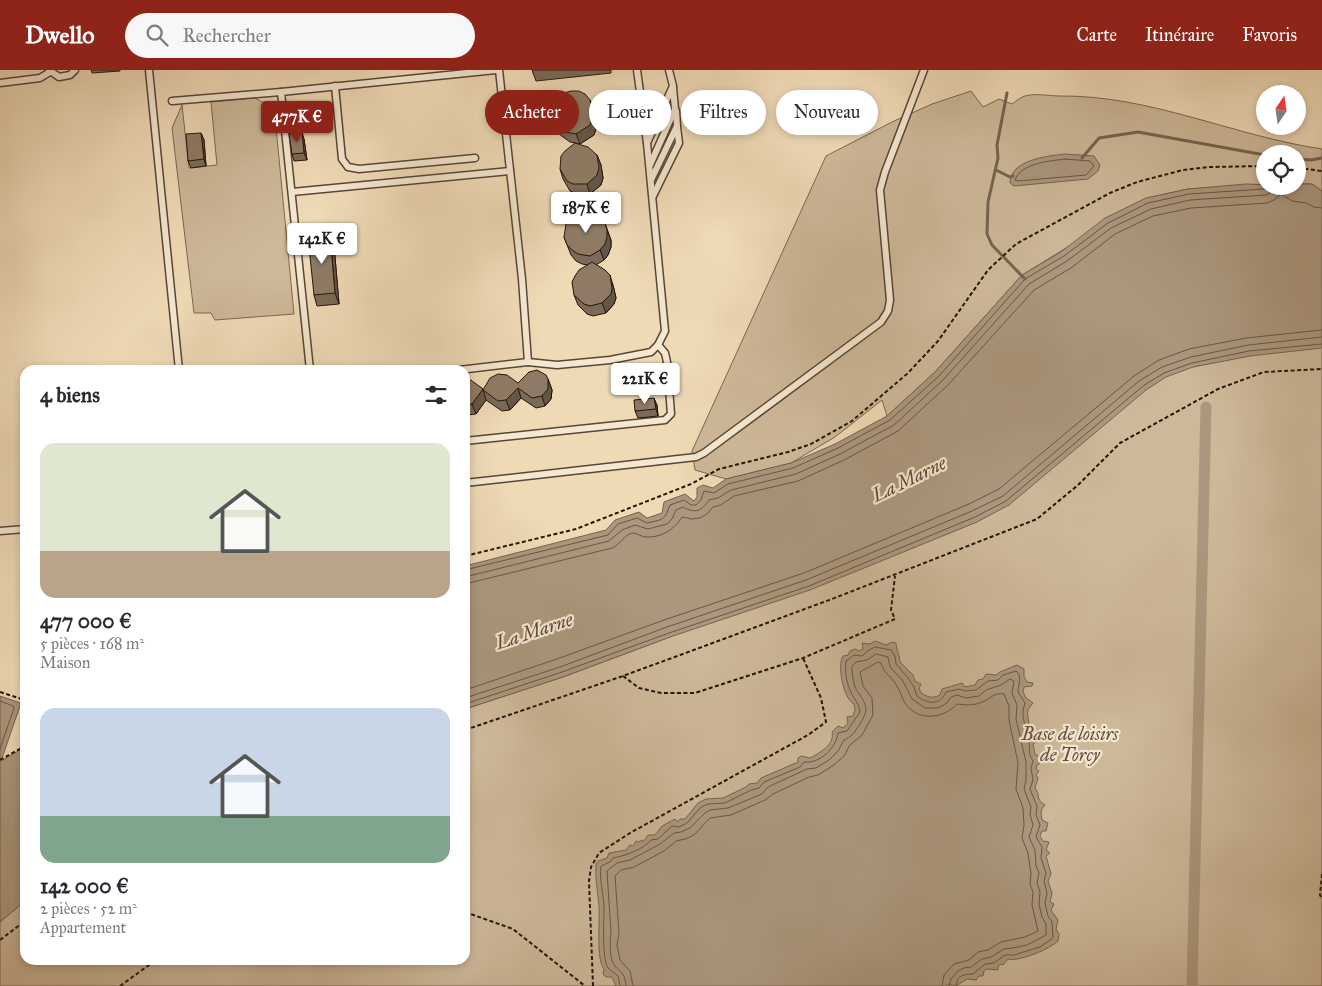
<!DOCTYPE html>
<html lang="fr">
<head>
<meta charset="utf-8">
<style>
  :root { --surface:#fff; --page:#f7f7f7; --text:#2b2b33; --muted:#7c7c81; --accent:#8f2418 }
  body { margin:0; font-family:"IM FELL Great Primer",serif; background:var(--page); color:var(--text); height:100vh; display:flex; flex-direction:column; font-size:19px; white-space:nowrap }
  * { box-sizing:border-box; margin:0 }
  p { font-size:16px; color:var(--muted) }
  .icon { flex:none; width:28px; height:28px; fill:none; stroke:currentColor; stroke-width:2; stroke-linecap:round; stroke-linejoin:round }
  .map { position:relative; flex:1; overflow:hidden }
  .side { position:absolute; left:20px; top:295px; width:450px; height:600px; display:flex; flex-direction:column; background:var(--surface); border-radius:15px; box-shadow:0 2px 8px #0003 }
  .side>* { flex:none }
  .banner { position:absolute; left:485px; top:20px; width:475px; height:45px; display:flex; gap:10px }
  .needle { width:32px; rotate:13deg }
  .buttons { position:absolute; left:1256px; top:15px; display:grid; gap:10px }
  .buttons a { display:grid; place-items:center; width:50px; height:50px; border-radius:50%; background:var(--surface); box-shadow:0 2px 8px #0003; font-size:25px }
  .price { position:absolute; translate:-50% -42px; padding:0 11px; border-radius:5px; background:#fff; color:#222; font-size:16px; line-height:32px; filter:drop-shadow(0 1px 2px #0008) }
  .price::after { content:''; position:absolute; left:50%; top:30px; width:15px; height:11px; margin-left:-8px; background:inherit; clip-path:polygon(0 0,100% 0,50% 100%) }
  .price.selected { background:var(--accent); color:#fff }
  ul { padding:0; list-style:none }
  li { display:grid; align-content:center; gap:10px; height:265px; padding:0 20px }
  li span { display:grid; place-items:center; height:155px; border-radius:15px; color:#555 }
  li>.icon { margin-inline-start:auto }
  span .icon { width:90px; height:90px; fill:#fffc; stroke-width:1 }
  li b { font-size:21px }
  h2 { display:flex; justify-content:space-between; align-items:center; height:60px; padding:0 20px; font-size:21px }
  .pill { padding:0 18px; border-radius:22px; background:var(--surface); box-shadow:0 2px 8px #0003; font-size:18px; line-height:45px }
  .pill.selected { background:var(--accent); color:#fff }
  header { display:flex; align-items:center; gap:30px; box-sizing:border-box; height:70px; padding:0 25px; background:var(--accent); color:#fff }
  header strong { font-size:24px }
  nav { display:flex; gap:28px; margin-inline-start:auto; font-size:18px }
  .search { width:350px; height:45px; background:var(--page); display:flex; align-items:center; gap:12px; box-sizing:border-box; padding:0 18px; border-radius:28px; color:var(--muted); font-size:19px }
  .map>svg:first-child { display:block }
</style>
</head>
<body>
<header>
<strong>Dwello</strong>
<div class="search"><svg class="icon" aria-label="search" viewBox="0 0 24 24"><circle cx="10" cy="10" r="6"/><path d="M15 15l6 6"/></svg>Rechercher</div>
<nav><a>Carte</a><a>Itinéraire</a><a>Favoris</a></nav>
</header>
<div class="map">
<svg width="1322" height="916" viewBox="0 0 1322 916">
  <rect width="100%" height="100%" fill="#efdab6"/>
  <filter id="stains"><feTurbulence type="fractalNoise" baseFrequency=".004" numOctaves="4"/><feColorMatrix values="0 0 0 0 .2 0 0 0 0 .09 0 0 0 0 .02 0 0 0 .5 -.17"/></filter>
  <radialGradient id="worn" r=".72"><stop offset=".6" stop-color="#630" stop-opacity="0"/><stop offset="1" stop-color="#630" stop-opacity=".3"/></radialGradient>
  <g fill="#cdb899" stroke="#7a6653">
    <path d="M971,21L983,37L999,29L1012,34C1016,31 1021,27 1025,26C1035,23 1050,26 1060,26C1150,25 1234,66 1322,79V121L1312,114H1298V84H1265V114L1188,119L1147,128L1022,205L935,302L887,346L882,330L835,367L791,393L726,409L695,400L692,381L826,86L892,52L932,34Z"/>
    <path d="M255,28C264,33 272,36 275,47L294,244L215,250L211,243H194L172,58L182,35L189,98L217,95L211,32Z"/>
    <polygon points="1322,271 1322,916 0,916 0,852 25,831 25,890 465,890 465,639 563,607 670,567 1167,302"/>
  </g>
  <g fill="#ab977d" stroke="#766350">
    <path d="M1065,84L1094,86L1100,95L1098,101L1088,109L1014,116L1010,113C1010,90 1047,86 1065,84Z"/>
    <polygon points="1246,114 1298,116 1298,114 1312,114 1322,121 1322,278 1250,286 1193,297 1166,307 1146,320 1009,435 977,452 810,520 670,567 563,607 465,639 465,496 606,460 615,450 639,442 647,448 662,443 664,432 685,424 694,431 697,427 697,418 703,415 713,418 726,409 791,393 835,374 887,346 935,302 1022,205 1061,182 1105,148 1146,128 1188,119"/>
    <path d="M875,571L886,575L892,572L896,573C896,580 900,585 900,592L913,605L915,611L921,614L919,618L921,623C928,627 932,629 940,625L942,619L962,613L965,617L975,615L978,610L983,609L986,604L996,605L1000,602L1017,595L1024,599V607L1027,612L1033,613L1032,616L1024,617L1023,621L1025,627L1033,633C1033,633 1028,639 1028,640C1026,646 1032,666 1036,671L1033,675L1035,684L1040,687V693L1037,695L1036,699L1039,701L1036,705L1038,708L1035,718L1038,723C1038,729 1040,732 1045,735C1040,740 1041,744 1042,750L1048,753L1046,761H1042L1040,766L1043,771L1049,772L1046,780L1050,783L1046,786L1051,804L1048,811L1052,823L1050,832L1054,834L1051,840L1058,850L1056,859L1059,864L1058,871C1050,879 1019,892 1008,889L1003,895L1000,894L998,897V900L987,899L984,901L983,906H979L976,910L967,909L956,916L948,914L946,916H616L612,907H606L603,904L604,899C596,890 600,851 599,837C598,823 595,809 596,794L598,791L607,788L609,783L626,780L630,775L633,776L636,771L639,772L642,770L643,772L648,765H655L662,756L675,749L678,752L680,749H685L698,733L706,729L723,728L746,717L749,714L757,713L761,708L798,692V688L801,686L810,688C819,683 835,675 832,662L838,656L843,658L848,653L847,647L853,646L855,640L854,634C843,628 837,595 843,586L848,585L850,581L855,579L859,581L863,579L862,573L870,574Z"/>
    <polygon points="0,626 21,633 1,691 25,677 25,831 0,852"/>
  </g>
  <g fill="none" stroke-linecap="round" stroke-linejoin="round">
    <g stroke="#685645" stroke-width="1">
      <path d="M1065,89L1090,91L1094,96L1086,105L1018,111L1015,110C1021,93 1050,91 1065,89Z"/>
      <path d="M465,500L608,465L618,454L637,448L647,453C664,449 664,451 670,435L684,430L691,435H696L701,430L704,421L714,423L728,414L793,398L838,378L890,350L939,306L1025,209L1064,186L1108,153L1148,133L1189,124L1264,119L1269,116"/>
      <path d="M465,507L609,471L622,460L635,455L648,459L667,454L672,449L676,440L683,437C695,444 702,441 709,430L718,428L731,420L796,404L840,384L894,355L943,310L1029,214L1067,191L1111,158L1151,139L1190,130L1266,125L1272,122L1276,116"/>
      <path d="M465,514L612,478C620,475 625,463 634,463C638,464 642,467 646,467C661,468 675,459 682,447L692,449L700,448L707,444L713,437L721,435L734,426L798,411L844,390L898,361L948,315L1034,220L1071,198L1115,164L1153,146L1191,138L1267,133L1274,130L1281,124L1292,131L1306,133L1314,137L1322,138"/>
      <polyline points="465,620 557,589 664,550 804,503 969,434 999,419 1134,306 1159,290 1189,279 1246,268 1322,260"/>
      <polyline points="465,628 560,597 667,557 806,510 972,441 1003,426 1139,311 1162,297 1191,287 1248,275 1322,267"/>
      <polyline points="0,631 13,636 14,638 0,679"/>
      <polyline points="465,634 562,602 669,563 809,516 975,447 1006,431 1143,316 1164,303 1192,293 1249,281 1322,274"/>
      <path d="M620,916L618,906C613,901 608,901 606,893C602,876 604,856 604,839C604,825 599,811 601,796L610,792L613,788C625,786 644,779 651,770L658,769L672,756L679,757L687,753L701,737L708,734L725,733L751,720L759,718L764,712L800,697L804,692C820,694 836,678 838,663L847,661L860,642C859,632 853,629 850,620C846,611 845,601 846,591L854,585L862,586L869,580L875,577L891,580L895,586L896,594L908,608L914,617L917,626C927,634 940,636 946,622L959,619L965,621L976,620L988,611L998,610L1003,605L1016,601C1023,606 1018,615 1018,622L1025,633C1019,648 1028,658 1029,672C1030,679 1028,684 1033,691L1031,698L1033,710L1030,719L1037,736L1036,745L1040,755L1036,767L1042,777L1041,788L1046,803L1044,811L1047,823L1045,833L1048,846L1052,852L1053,868L1040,877L1030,880L1014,885H1005L994,893L985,894L973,904C964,904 957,905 956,916"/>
      <path d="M626,916C625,903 622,904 615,896C609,890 610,871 611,863L607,801L617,793L630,790L660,774L674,763L681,762L690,758L705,743L710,740L728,738L762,724L768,717L807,699L816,698L829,690L838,681L844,670C851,667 854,663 858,657C868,641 869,638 858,622C853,616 852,603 852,596L856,592L867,590L876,584L888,587L890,597L903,611L912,629L925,638H938L947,633L951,627L957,625L966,628L979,626L986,620L1001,615L1010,609L1014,611L1012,623L1017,635L1016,649L1026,692V710L1024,719L1031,737L1030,744L1033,755L1029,767L1035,780L1036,796L1039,803L1037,813L1040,822L1039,834L1042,847L1046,854V865L1027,875L1013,878L1004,879L991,887L982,889L971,897L964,898L958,901L951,909L949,916"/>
      <path d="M633,916L630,901L620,890L617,875L619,863L615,806L621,800L634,797L664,781L676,771L685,769L694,765L710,748L731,745L765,730L773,724L809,707L818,705L834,695L845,685L849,676L862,665L873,645L872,628L863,616L860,602L878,592L881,593C884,604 892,607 897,616C900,621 902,628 905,633C918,652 943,649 957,634C965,635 974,636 982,632C991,629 994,622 1004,624L1009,636V650L1018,693L1016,719L1023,738L1024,755L1022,768L1028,783L1031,804L1030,814L1033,822L1032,835L1038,861L1025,867L1001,872L988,880L978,882L969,890L954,894L944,905L942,916"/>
    </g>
    <g stroke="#766350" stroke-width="3">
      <polyline points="1007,23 997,75 998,88 988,132 987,164 992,175 1025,209"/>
      <polyline points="1082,88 1099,68 1138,62 1265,85"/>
      <polyline points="1298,89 1311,90 1322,88"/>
      <polyline points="996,100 1010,107 1013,106"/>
    </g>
    <polyline stroke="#ab977d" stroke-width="11" points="1192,916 1206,337"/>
    <g stroke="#584637" stroke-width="9">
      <g id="lane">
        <polyline points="49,0 59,7 70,5 75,0"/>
        <polyline points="149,0 179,300"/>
        <polyline points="499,0 522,209 528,292 557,295 610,290 651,282 658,275 665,261 647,73 673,16 669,0"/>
        <polyline points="637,0 647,73"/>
        <polyline points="0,13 40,8 50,2"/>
        <polyline points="335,16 342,89 348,97 359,99 475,88"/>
        <polyline points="172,31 281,22"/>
        <polyline points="650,95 675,39 673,18"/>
        <polyline points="651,110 677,56 676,41"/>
        <polyline points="292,122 510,101"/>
        <polyline points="653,126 679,73 677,57"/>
        <polyline points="310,300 281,22 496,0"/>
        <polyline points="459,300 528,292"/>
        <polyline points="465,371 665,350 671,344 667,292 665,283 658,275"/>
        <polyline points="465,413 696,387 704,383 881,252 888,241 890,230 880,120 885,102 924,0"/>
        <polyline points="0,461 25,459"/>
      </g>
    </g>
    <g stroke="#26140d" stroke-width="2" stroke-dasharray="4 2.5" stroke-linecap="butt">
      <polyline points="1298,98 1322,101"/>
      <polyline points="465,486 576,459 691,414 719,399 788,382 811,374 852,351 908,303 938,271 988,200 1016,174 1110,123 1137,112 1183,100 1209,97 1265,96"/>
      <polyline points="623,606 639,618 661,623 695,623 803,588 895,549 891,540 895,506"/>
      <polyline points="0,622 25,630"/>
      <polyline points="465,660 623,606 832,529 1037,449 1078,415 1120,373 1218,319 1264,302 1322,299"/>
      <polyline points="0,690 25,676"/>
      <polyline points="1322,804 1320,825 1322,829"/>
      <polyline points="465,842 513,859 585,916"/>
      <polyline points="0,870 25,851"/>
      <polyline points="120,916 156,890"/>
      <polyline points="593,916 589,811 591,797 599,783 630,763 808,665 826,652 821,628 803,588"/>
    </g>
    <use href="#lane" stroke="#f5e7d0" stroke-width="6"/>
  </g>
  <g fill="#7b6a57" stroke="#26140d">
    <polygon points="91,0 120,0 120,1 92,3"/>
    <polygon points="532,0 611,0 611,3 536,11"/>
    <polygon points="590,30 598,53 594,65 580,74 570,72 559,64 556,54"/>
    <polygon points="201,63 204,70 206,96 191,98 188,91"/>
    <polygon points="304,69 307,90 294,91 292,84"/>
    <polygon points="597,85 601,95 603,108 601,115 590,124 577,124 570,121 563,109 560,99"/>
    <polygon points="605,153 611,170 611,177 608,185 604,190 596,195 613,215 616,228 614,234 606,243 593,246 587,244 578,235 574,225 588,195 582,194 576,191 571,185 564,167"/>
    <polygon points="330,165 334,175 339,234 317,236 314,225"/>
    <polygon points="465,308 483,319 483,320 518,313 548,309 552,320 551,329 545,336 536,338 521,328 510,340 502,341 486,330 476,344 466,345 465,345"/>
    <polygon points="657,335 658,346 638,348 635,341"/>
  </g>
  <g fill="#645647" stroke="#26140d">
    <polygon points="590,30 598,53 594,65 580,74 576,64"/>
    <polygon points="302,62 304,69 307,90 304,83"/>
    <polygon points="201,63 204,70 206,96 204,89"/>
    <polygon points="597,85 601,95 603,108 601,115 590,124 587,114"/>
    <polygon points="607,160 611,170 611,177 608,185 604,190 600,180"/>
    <polygon points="330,165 334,175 339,234 335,223"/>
    <polygon points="610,205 613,215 616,228 614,234 606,243 602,233"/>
    <polygon points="548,309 552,320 551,329 545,336 542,326"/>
    <polygon points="518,318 521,328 510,340 506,330"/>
    <polygon points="483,319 486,330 476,344 472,334"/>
    <polygon points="654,328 657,335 658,346 656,339"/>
  </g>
  <g fill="#8f7b65" stroke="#26140d">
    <polygon points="571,21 579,21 585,24 590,30 594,43 590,55 576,64 566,62 556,54 552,40 554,33 558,27 564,23"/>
    <polygon points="302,62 304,83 292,84 289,64"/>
    <polygon points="201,63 204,89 188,91 186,64"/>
    <polygon points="575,73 588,77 597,85 599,98 597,105 587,114 573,114 567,111 560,99 561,86 565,81"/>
    <polygon points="582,142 595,144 605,153 607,160 607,167 605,174 600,180 590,186 578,184 572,180 567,175 564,167 566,154 575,145"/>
    <polygon points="330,165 335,223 314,225 308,167"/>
    <polygon points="592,192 605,200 610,205 612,218 611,224 602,233 590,236 584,234 574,225 572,212 575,206 579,200"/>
    <polygon points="537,300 546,305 548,309 548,319 542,326 532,328 518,318 506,330 498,331 483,320 490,308 498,304 507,305 518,313 529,302"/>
    <polygon points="465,308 468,308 483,319 472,334 465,335"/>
    <polygon points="654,328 656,339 635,341 634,330"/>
  </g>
  <g text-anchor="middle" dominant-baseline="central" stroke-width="4.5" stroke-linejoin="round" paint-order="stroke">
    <g font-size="18" font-style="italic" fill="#604d3e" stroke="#f5e7d0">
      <text x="1070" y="664">Base de loisirs<tspan x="1070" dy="21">de Torcy</tspan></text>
    </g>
    <g font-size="19" font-style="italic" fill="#5b483a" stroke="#f5e7d0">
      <text transform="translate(909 409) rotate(-26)">La Marne</text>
      <text transform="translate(534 561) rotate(-18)">La Marne</text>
    </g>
  </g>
  <rect width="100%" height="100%" filter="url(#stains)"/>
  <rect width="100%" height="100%" fill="url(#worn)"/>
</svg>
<div class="buttons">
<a><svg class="needle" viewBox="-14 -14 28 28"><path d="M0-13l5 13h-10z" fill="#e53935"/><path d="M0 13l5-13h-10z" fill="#7c7c81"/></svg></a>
<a><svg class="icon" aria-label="locate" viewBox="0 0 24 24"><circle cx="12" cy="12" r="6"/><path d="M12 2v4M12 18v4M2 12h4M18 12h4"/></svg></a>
</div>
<b class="price selected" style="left:297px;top:73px">477K €</b>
<b class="price" style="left:586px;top:164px">187K €</b>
<b class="price" style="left:322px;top:195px">142K €</b>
<b class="price" style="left:645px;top:335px">221K €</b>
<div class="banner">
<a class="pill selected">Acheter</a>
<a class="pill">Louer</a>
<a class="pill">Filtres</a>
<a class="pill">Nouveau</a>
</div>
<section class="side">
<h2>4 biens<svg class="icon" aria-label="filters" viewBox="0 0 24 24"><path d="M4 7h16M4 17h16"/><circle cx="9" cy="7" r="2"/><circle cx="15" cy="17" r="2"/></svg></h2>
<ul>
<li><span style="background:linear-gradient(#dfe7d0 70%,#b9a48a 0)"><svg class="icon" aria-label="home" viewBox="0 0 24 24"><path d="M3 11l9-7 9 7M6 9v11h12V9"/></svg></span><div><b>477 000 €</b><p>5 pièces · 168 m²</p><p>Maison</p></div></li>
<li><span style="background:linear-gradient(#c9d6e8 70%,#7fa58c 0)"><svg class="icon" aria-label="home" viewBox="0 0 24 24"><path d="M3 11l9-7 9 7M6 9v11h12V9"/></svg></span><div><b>142 000 €</b><p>2 pièces · 52 m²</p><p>Appartement</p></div></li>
</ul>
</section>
</div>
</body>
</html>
